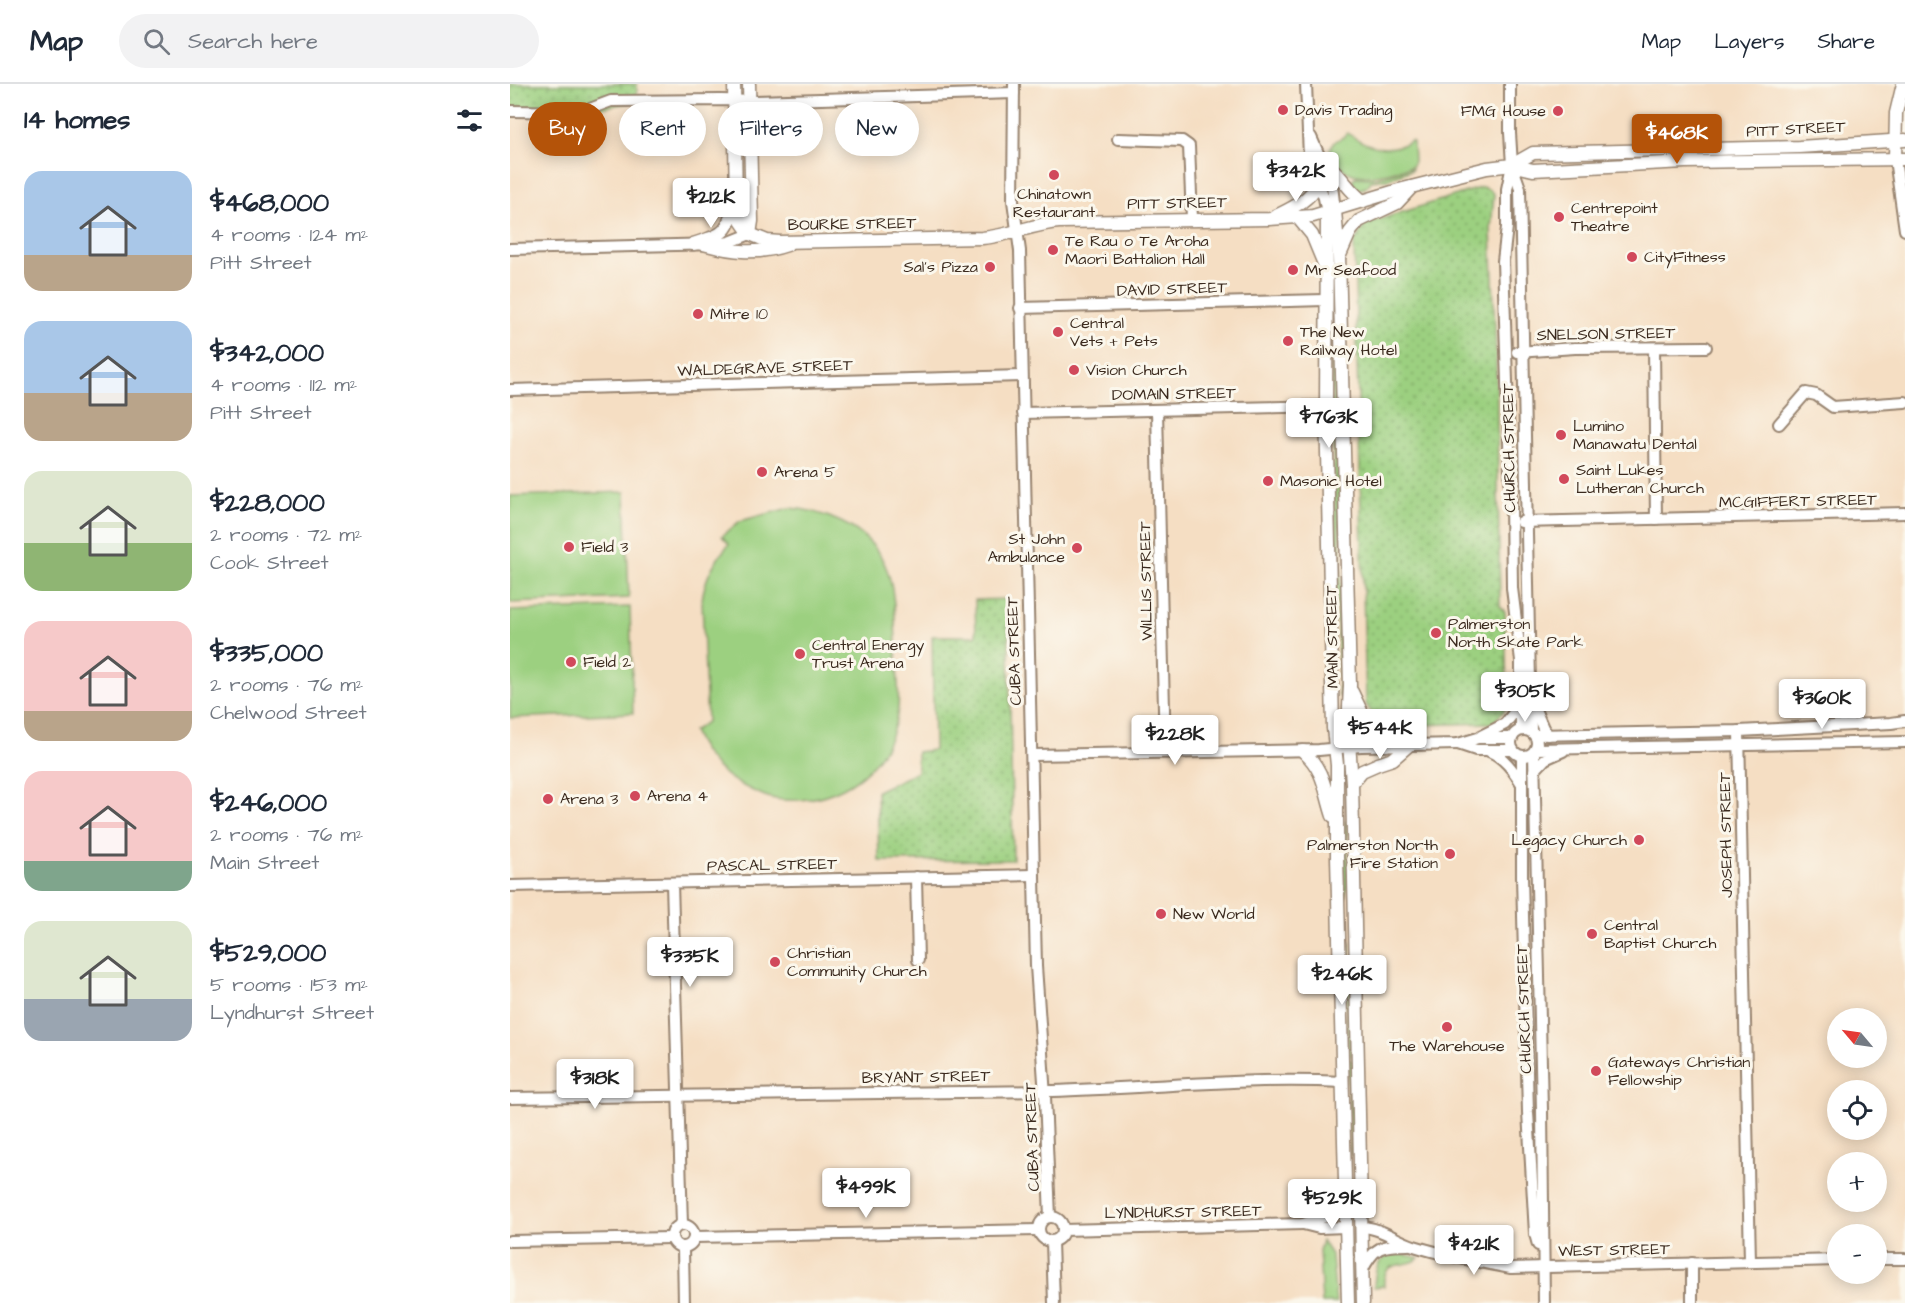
<!DOCTYPE html>
<html lang="en">
<head>
<meta charset="utf-8">
<style>
  :root { --surface:#fff; --page:#f2f2f3; --text:#1f2937; --muted:#747a83; --line:#e0e1e3; --accent:#b45309 }
  body { margin:0; font-family:"Architects Daughter",sans-serif; background:var(--page); color:var(--text); height:100vh; display:flex; flex-direction:column; font-size:22px; white-space:nowrap }
  * { box-sizing:border-box; margin:0 }
  p { font-size:20px; color:var(--muted) }
  .icon { flex:none; width:33px; height:33px; fill:none; stroke:currentColor; stroke-width:2; stroke-linecap:round; stroke-linejoin:round }
  .map { position:relative; flex:1; overflow:hidden }
  .details { display:flex; flex-direction:column; background:var(--surface); width:510px }
  .details>* { flex:none }
  .banner { position:absolute; left:18px; top:18px; width:570px; height:54px; display:flex; gap:12px }
  .needle { width:39px; rotate:299deg }
  .tools { position:absolute; left:1317px; top:924px; display:grid; gap:12px }
  .tools a { display:grid; place-items:center; width:60px; height:60px; border-radius:50%; background:var(--surface); box-shadow:0 3px 15px #0003; font-size:30px }
  .price { position:absolute; translate:-50% -51px; padding:0 14px; border-radius:6px; background:#fff; color:#222; font-size:20px; line-height:39px; filter:drop-shadow(0 2px 3px #0008) }
  .price::after { content:''; position:absolute; left:50%; top:36px; width:18px; height:14px; margin-left:-9px; background:inherit; clip-path:polygon(0 0,100% 0,50% 100%) }
  .price.current { background:var(--accent); color:#fff }
  ul { padding:0; list-style:none }
  li { display:flex; align-items:center; gap:18px; height:150px; padding:0 24px }
  li span { display:grid; place-items:center; flex:none; width:168px; height:120px; border-radius:18px; color:#555 }
  li>.icon { margin-inline-start:auto }
  span .icon { width:72px; height:72px; fill:#fffc; stroke-width:1 }
  li b { font-size:26px }
  h2 { display:flex; justify-content:space-between; align-items:center; height:72px; padding:0 24px; font-size:26px }
  .chip { padding:0 21px; border-radius:27px; background:var(--surface); box-shadow:0 3px 15px #0003; font-size:21px; line-height:54px }
  .chip.current { background:var(--accent); color:#fff }
  header { display:flex; align-items:center; gap:36px; box-sizing:border-box; height:84px; padding:0 30px; background:var(--surface); border-bottom:2px solid var(--line) }
  header strong { font-size:28px }
  nav { display:flex; gap:33px; margin-inline-start:auto; font-size:21px }
  .search { width:420px; height:54px; background:var(--page); display:flex; align-items:center; gap:15px; box-sizing:border-box; padding:0 21px; border-radius:33px; color:var(--muted); font-size:22px }
  main { display:flex; flex:1; min-height:0 }
  .map>svg:first-child { display:block }
</style>
</head>
<body>
<header>
<strong>Map</strong>
<div class="search"><svg class="icon" aria-label="search" viewBox="0 0 24 24"><circle cx="10" cy="10" r="6"/><path d="M15 15l6 6"/></svg>Search here</div>
<nav><a>Map</a><a>Layers</a><a>Share</a></nav>
</header>
<main>
<section class="details">
<h2>14 homes<svg class="icon" aria-label="filters" viewBox="0 0 24 24"><path d="M4 7h16M4 17h16"/><circle cx="9" cy="7" r="2"/><circle cx="15" cy="17" r="2"/></svg></h2>
<ul>
<li><span style="background:linear-gradient(#a9c7e8 70%,#b9a48a 0)"><svg class="icon" aria-label="home" viewBox="0 0 24 24"><path d="M3 11l9-7 9 7M6 9v11h12V9"/></svg></span><div><b>$468,000</b><p>4 rooms · 124 m²</p><p>Pitt Street</p></div></li>
<li><span style="background:linear-gradient(#a9c7e8 60%,#b9a48a 0)"><svg class="icon" aria-label="home" viewBox="0 0 24 24"><path d="M3 11l9-7 9 7M6 9v11h12V9"/></svg></span><div><b>$342,000</b><p>4 rooms · 112 m²</p><p>Pitt Street</p></div></li>
<li><span style="background:linear-gradient(#dfe7d0 60%,#8fb573 0)"><svg class="icon" aria-label="home" viewBox="0 0 24 24"><path d="M3 11l9-7 9 7M6 9v11h12V9"/></svg></span><div><b>$228,000</b><p>2 rooms · 72 m²</p><p>Cook Street</p></div></li>
<li><span style="background:linear-gradient(#f6c9c9 75%,#b9a48a 0)"><svg class="icon" aria-label="home" viewBox="0 0 24 24"><path d="M3 11l9-7 9 7M6 9v11h12V9"/></svg></span><div><b>$335,000</b><p>2 rooms · 76 m²</p><p>Chelwood Street</p></div></li>
<li><span style="background:linear-gradient(#f6c9c9 75%,#7fa58c 0)"><svg class="icon" aria-label="home" viewBox="0 0 24 24"><path d="M3 11l9-7 9 7M6 9v11h12V9"/></svg></span><div><b>$246,000</b><p>2 rooms · 76 m²</p><p>Main Street</p></div></li>
<li><span style="background:linear-gradient(#dfe7d0 65%,#9aa5b1 0)"><svg class="icon" aria-label="home" viewBox="0 0 24 24"><path d="M3 11l9-7 9 7M6 9v11h12V9"/></svg></span><div><b>$529,000</b><p>5 rooms · 153 m²</p><p>Lyndhurst Street</p></div></li>
</ul>
</section>
<div class="map">
<svg width="1395" height="1219" viewBox="0 0 1395 1219">
  <defs>
    <pattern id="park-dots" width="8" height="8" patternUnits="userSpaceOnUse" patternTransform="scale(1.5)"><rect width="8" height="8" fill="#9cd080"/><path d="M2 2h.1M6 6h.1" fill="none" stroke="#80a968" stroke-width="1.8" stroke-linecap="round"/></pattern>
  </defs>
  <rect width="100%" height="100%" fill="#fbf7ec"/>
  <filter id="ink" filterUnits="userSpaceOnUse"><feTurbulence type="fractalNoise" baseFrequency=".0167" numOctaves="2"/><feDisplacementMap in="SourceGraphic" scale="12" xChannelSelector="R" yChannelSelector="G"/><feConvolveMatrix kernelMatrix="1 2 1 2 8 2 1 2 1" color-interpolation-filters="sRGB"/></filter>
  <filter id="wash" filterUnits="userSpaceOnUse"><feTurbulence type="fractalNoise" baseFrequency=".008" numOctaves="4" result="noise"/><feDisplacementMap in="SourceGraphic" scale="24" xChannelSelector="R" yChannelSelector="G"/><feGaussianBlur stdDeviation="1.35" result="paint"/><feColorMatrix in="noise" values="0 0 0 0 0 0 0 0 0 0 0 0 0 0 0 0 0 1.4 0 .05"/><feComposite in="paint" operator="in"/></filter>
  <g filter="url(#wash)">
    <rect width="100%" height="100%" fill="#f5dec3"/>
    <g fill="#9cd080" stroke="#6c7d4f" stroke-width="1.5">
      <path d="M837,49C858,63 878,70 901,57L903,58L904,77L902,82C878,89 844,102 826,78C822,73 821,71 820,65C825,53 832,57 837,49Z"/>
      <path d="M902,84V86L878,95L861,97C858,103 855,105 848,105L842,98L845,93L866,94Z"/>
      <polygon points="822,200 824,200 833,581 831,613 829,612 820,226"/>
      <polygon points="115,408 119,514 0,519 0,412"/>
      <path d="M279,424C299,425 314,430 331,438C386,464 384,509 386,562C386,582 390,605 388,625C381,674 346,707 299,715C285,717 268,717 255,712C221,699 197,681 183,647L197,638L192,516C195,493 204,478 219,460L212,452L230,437Z"/>
      <polygon points="120,523 123,629 0,634 0,527"/>
      <polygon points="835,737 837,737 838,801 835,815 833,774"/>
      <polygon points="840,859 842,972 838,972 835,864"/>
      <polygon points="838,976 843,976 844,1043 842,1071 840,1071"/>
      <polygon points="812,1157 822,1172 826,1219 812,1219 809,1166"/>
      <path d="M884,1168L909,1174C898,1186 872,1172 874,1202L864,1203C865,1191 865,1179 876,1173V1170Z"/>
    </g>
    <g fill="url(#park-dots)" stroke="#6c7d4f" stroke-width="1.5">
      <polygon points="0,0 127,0 127,17 72,28 0,27"/>
      <polygon points="972,103 980,106 984,111 981,145 986,271 990,522 995,528 997,611 994,627 982,639 869,642 856,620 844,159 855,140"/>
      <polygon points="498,515 503,776 369,777 367,707 407,688 407,668 424,666 422,552 466,552 465,516"/>
    </g>
  </g>
  <g filter="url(#ink)">
    <g fill="none" stroke-linecap="round" stroke-linejoin="round">
      <g stroke="#988470" stroke-width="14">
        <g id="minor">
          <polyline points="504,0 503,117 510,167 526,882 535,1012 540,1133"/>
          <polyline points="796,0 799,73 814,114 817,129"/>
          <polyline points="1000,0 1000,49 1002,81 1010,104 1021,648"/>
          <polyline points="0,27 72,28 101,17 211,16 246,17 504,9"/>
          <polyline points="801,53 822,101 825,127"/>
          <polyline points="608,55 672,57 679,62 682,135"/>
          <polyline points="1385,75 1395,146"/>
          <polyline points="1002,81 997,105 997,143 993,177 1001,418 1002,504 1011,577 1011,646"/>
          <polyline points="0,165 207,160 220,158 240,150"/>
          <polyline points="510,224 815,216"/>
          <polyline points="1144,264 1146,435"/>
          <polyline points="1007,268 1065,264 1196,263"/>
          <polyline points="0,306 512,292"/>
          <polyline points="647,326 655,668"/>
          <polyline points="513,329 816,322"/>
          <polyline points="1269,340 1296,309 1306,311 1323,323 1395,318"/>
          <polyline points="1011,438 1395,429"/>
          <polyline points="1024,623 1033,644 1038,651"/>
          <circle cx="1014" cy="659" r="13"/>
          <polyline points="1229,647 1240,1178"/>
          <polyline points="1025,651 1229,647 1381,639 1395,637"/>
          <polyline points="971,652 995,640 1012,618"/>
          <polyline points="948,660 966,666 1003,666"/>
          <polyline points="1026,665 1395,658"/>
          <path d="M979,667C994,673 1003,686 1012,700"/>
          <polyline points="1024,668 1032,1026 1034,1219"/>
          <polyline points="522,671 809,666 851,662 948,660 968,654 1002,654"/>
          <polyline points="1012,672 1012,792 1018,1028 1025,1150 1028,1161"/>
          <polyline points="1024,687 1035,675 1053,667"/>
          <polyline points="406,793 408,876"/>
          <polyline points="162,799 172,1141"/>
          <polyline points="0,802 524,791"/>
          <path d="M0,1014C181,1010 362,1010 543,1007C639,1004 737,993 833,998"/>
          <circle cx="541" cy="1145" r="12"/>
          <polyline points="793,1140 809,1144 836,1143"/>
          <circle cx="173" cy="1152" r="11"/>
          <path d="M851,1143C870,1143 887,1157 904,1162C936,1172 968,1178 1001,1184L1328,1176"/>
          <polyline points="553,1146 793,1140 821,1131 835,1121"/>
          <polyline points="184,1153 529,1146"/>
          <polyline points="0,1157 161,1154"/>
          <polyline points="542,1157 544,1219"/>
          <polyline points="173,1164 174,1219"/>
          <polyline points="1366,1175 1395,1175"/>
          <polyline points="1182,1179 1182,1219"/>
          <path d="M852,1187C864,1162 872,1161 898,1161"/>
        </g>
      </g>
      <g stroke="#988470" stroke-width="15">
        <g id="major">
          <path d="M224,0L226,117L231,137L240,150L257,157L270,158L472,154C499,152 523,140 549,138L759,135L803,132L889,106L977,84L1002,81L1023,86L1175,78L1395,75"/>
          <polyline points="239,0 242,137 240,150"/>
          <polyline points="1385,75 1386,29 1393,0"/>
          <path d="M812,78C829,86 837,106 853,117"/>
          <polyline points="1002,81 1023,69 1289,63 1395,56"/>
          <polyline points="825,127 829,172 840,601 838,645 842,699 853,1219"/>
          <polyline points="817,129 816,322 823,644 827,681 827,773 838,1219"/>
          <path d="M766,132C784,123 798,117 809,99"/>
          <polyline points="788,134 802,151 814,180"/>
          <path d="M183,160C214,150 217,151 225,118"/>
          <path d="M193,160C223,168 248,171 277,161"/>
          <polyline points="830,171 840,148 849,137 887,119 902,103"/>
          <polyline points="842,608 862,650 876,661"/>
          <path d="M793,667C815,687 814,705 823,732"/>
          <polyline points="842,699 852,687 868,680 883,675 899,661"/>
        </g>
      </g>
      <use href="#minor" stroke="#fff" stroke-width="10"/>
      <use href="#major" stroke="#fff" stroke-width="12"/>
    </g>
  </g>
  <g fill="#d1495b" stroke="#fbf7ec" stroke-width="2">
    <circle cx="773" cy="26" r="6"/>
    <circle cx="1048" cy="27" r="6"/>
    <circle cx="544" cy="91" r="6"/>
    <circle cx="1049" cy="133" r="6"/>
    <circle cx="543" cy="166" r="6"/>
    <circle cx="1122" cy="173" r="6"/>
    <circle cx="480" cy="183" r="6"/>
    <circle cx="783" cy="186" r="6"/>
    <circle cx="188" cy="230" r="6"/>
    <circle cx="548" cy="248" r="6"/>
    <circle cx="778" cy="257" r="6"/>
    <circle cx="564" cy="286" r="6"/>
    <circle cx="1051" cy="351" r="6"/>
    <circle cx="252" cy="388" r="6"/>
    <circle cx="1054" cy="395" r="6"/>
    <circle cx="758" cy="397" r="6"/>
    <circle cx="59" cy="463" r="6"/>
    <circle cx="567" cy="464" r="6"/>
    <circle cx="926" cy="549" r="6"/>
    <circle cx="290" cy="570" r="6"/>
    <circle cx="61" cy="578" r="6"/>
    <circle cx="125" cy="712" r="6"/>
    <circle cx="38" cy="715" r="6"/>
    <circle cx="1129" cy="756" r="6"/>
    <circle cx="940" cy="770" r="6"/>
    <circle cx="651" cy="830" r="6"/>
    <circle cx="1082" cy="850" r="6"/>
    <circle cx="265" cy="878" r="6"/>
    <circle cx="937" cy="943" r="6"/>
    <circle cx="1086" cy="987" r="6"/>
  </g>
  <g text-anchor="middle" dominant-baseline="central" stroke-width="6" stroke-linejoin="round" paint-order="stroke">
    <g font-size="16" fill="#3b2a1e" stroke="#fbf7ec" text-anchor="start">
      <text x="785" y="26">Davis Trading</text>
      <text x="1036" y="27" text-anchor="end">FMG House</text>
      <text x="544" y="110" text-anchor="middle">Chinatown<tspan x="544" dy="18">Restaurant</tspan></text>
      <text x="1061" y="124">Centrepoint<tspan x="1061" dy="18">Theatre</tspan></text>
      <text x="555" y="157">Te Rau o Te Aroha<tspan x="555" dy="18">Maori Battalion Hall</tspan></text>
      <text x="1134" y="173">CityFitness</text>
      <text x="468" y="183" text-anchor="end">Sal's Pizza</text>
      <text x="795" y="186">Mr Seafood</text>
      <text x="200" y="230">Mitre 10</text>
      <text x="560" y="239">Central<tspan x="560" dy="18">Vets + Pets</tspan></text>
      <text x="790" y="248">The New<tspan x="790" dy="18">Railway Hotel</tspan></text>
      <text x="576" y="286">Vision Church</text>
      <text x="1063" y="342">Lumino<tspan x="1063" dy="18">Manawatu Dental</tspan></text>
      <text x="1066" y="386">Saint Lukes<tspan x="1066" dy="18">Lutheran Church</tspan></text>
      <text x="264" y="388">Arena 5</text>
      <text x="770" y="397">Masonic Hotel</text>
      <text x="555" y="455" text-anchor="end">St John<tspan x="555" dy="18">Ambulance</tspan></text>
      <text x="71" y="463">Field 3</text>
      <text x="938" y="540">Palmerston<tspan x="938" dy="18">North Skate Park</tspan></text>
      <text x="302" y="561">Central Energy<tspan x="302" dy="18">Trust Arena</tspan></text>
      <text x="73" y="578">Field 2</text>
      <text x="137" y="712">Arena 4</text>
      <text x="50" y="715">Arena 3</text>
      <text x="1117" y="756" text-anchor="end">Legacy Church</text>
      <text x="928" y="761" text-anchor="end">Palmerston North<tspan x="928" dy="18">Fire Station</tspan></text>
      <text x="663" y="830">New World</text>
      <text x="1094" y="841">Central<tspan x="1094" dy="18">Baptist Church</tspan></text>
      <text x="277" y="869">Christian<tspan x="277" dy="18">Community Church</tspan></text>
      <text x="937" y="962" text-anchor="middle">The Warehouse</text>
      <text x="1098" y="978">Gateways Christian<tspan x="1098" dy="18">Fellowship</tspan></text>
    </g>
    <g font-size="16" fill="#3b2a1e" stroke="#fbf7ec">
      <text transform="translate(1286 45) rotate(-3)">PITT STREET</text>
      <text transform="translate(667 119) rotate(-1)">PITT STREET</text>
      <text transform="translate(342 140) rotate(-1)">BOURKE STREET</text>
      <text transform="translate(662 205) rotate(-2)">DAVID STREET</text>
      <text transform="translate(1096 250) rotate(-1)">SNELSON STREET</text>
      <text transform="translate(255 284) rotate(-2)">WALDEGRAVE STREET</text>
      <text transform="translate(664 310) rotate(-1)">DOMAIN STREET</text>
      <text transform="translate(999 364) rotate(-91)">CHURCH STREET</text>
      <text transform="translate(1288 417) rotate(-1)">MCGIFFERT STREET</text>
      <text transform="translate(636 497) rotate(-91)">WILLIS STREET</text>
      <text transform="translate(822 553) rotate(-91)">MAIN STREET</text>
      <text transform="translate(504 567) rotate(-92)">CUBA STREET</text>
      <text transform="translate(1216 751) rotate(-91)">JOSEPH STREET</text>
      <text transform="translate(262 781) rotate(-1)">PASCAL STREET</text>
      <text transform="translate(1014 925) rotate(-92)">CHURCH STREET</text>
      <text transform="translate(416 993) rotate(-1)">BRYANT STREET</text>
      <text transform="translate(522 1053) rotate(-92)">CUBA STREET</text>
      <text transform="translate(673 1128) rotate(-1)">LYNDHURST STREET</text>
      <text transform="translate(1104 1166) rotate(-1)">WEST STREET</text>
    </g>
  </g>
</svg>
<div class="tools">
<a><svg class="needle" viewBox="-14 -14 28 28"><path d="M0-13l5 13h-10z" fill="#e53935"/><path d="M0 13l5-13h-10z" fill="#747a83"/></svg></a>
<a><svg class="icon" aria-label="locate" viewBox="0 0 24 24"><circle cx="12" cy="12" r="6"/><path d="M12 2v4M12 18v4M2 12h4M18 12h4"/></svg></a>
<a>+</a>
<a>−</a>
</div>
<b class="price current" style="left:1167px;top:81px">$468K</b>
<b class="price" style="left:786px;top:119px">$342K</b>
<b class="price" style="left:201px;top:145px">$212K</b>
<b class="price" style="left:819px;top:365px">$763K</b>
<b class="price" style="left:1015px;top:639px">$305K</b>
<b class="price" style="left:1312px;top:646px">$360K</b>
<b class="price" style="left:870px;top:676px">$544K</b>
<b class="price" style="left:665px;top:682px">$228K</b>
<b class="price" style="left:180px;top:904px">$335K</b>
<b class="price" style="left:832px;top:922px">$246K</b>
<b class="price" style="left:85px;top:1026px">$318K</b>
<b class="price" style="left:356px;top:1135px">$499K</b>
<b class="price" style="left:822px;top:1146px">$529K</b>
<b class="price" style="left:964px;top:1192px">$421K</b>
<div class="banner">
<a class="chip current">Buy</a>
<a class="chip">Rent</a>
<a class="chip">Filters</a>
<a class="chip">New</a>
</div>
</div>
</main>
</body>
</html>
